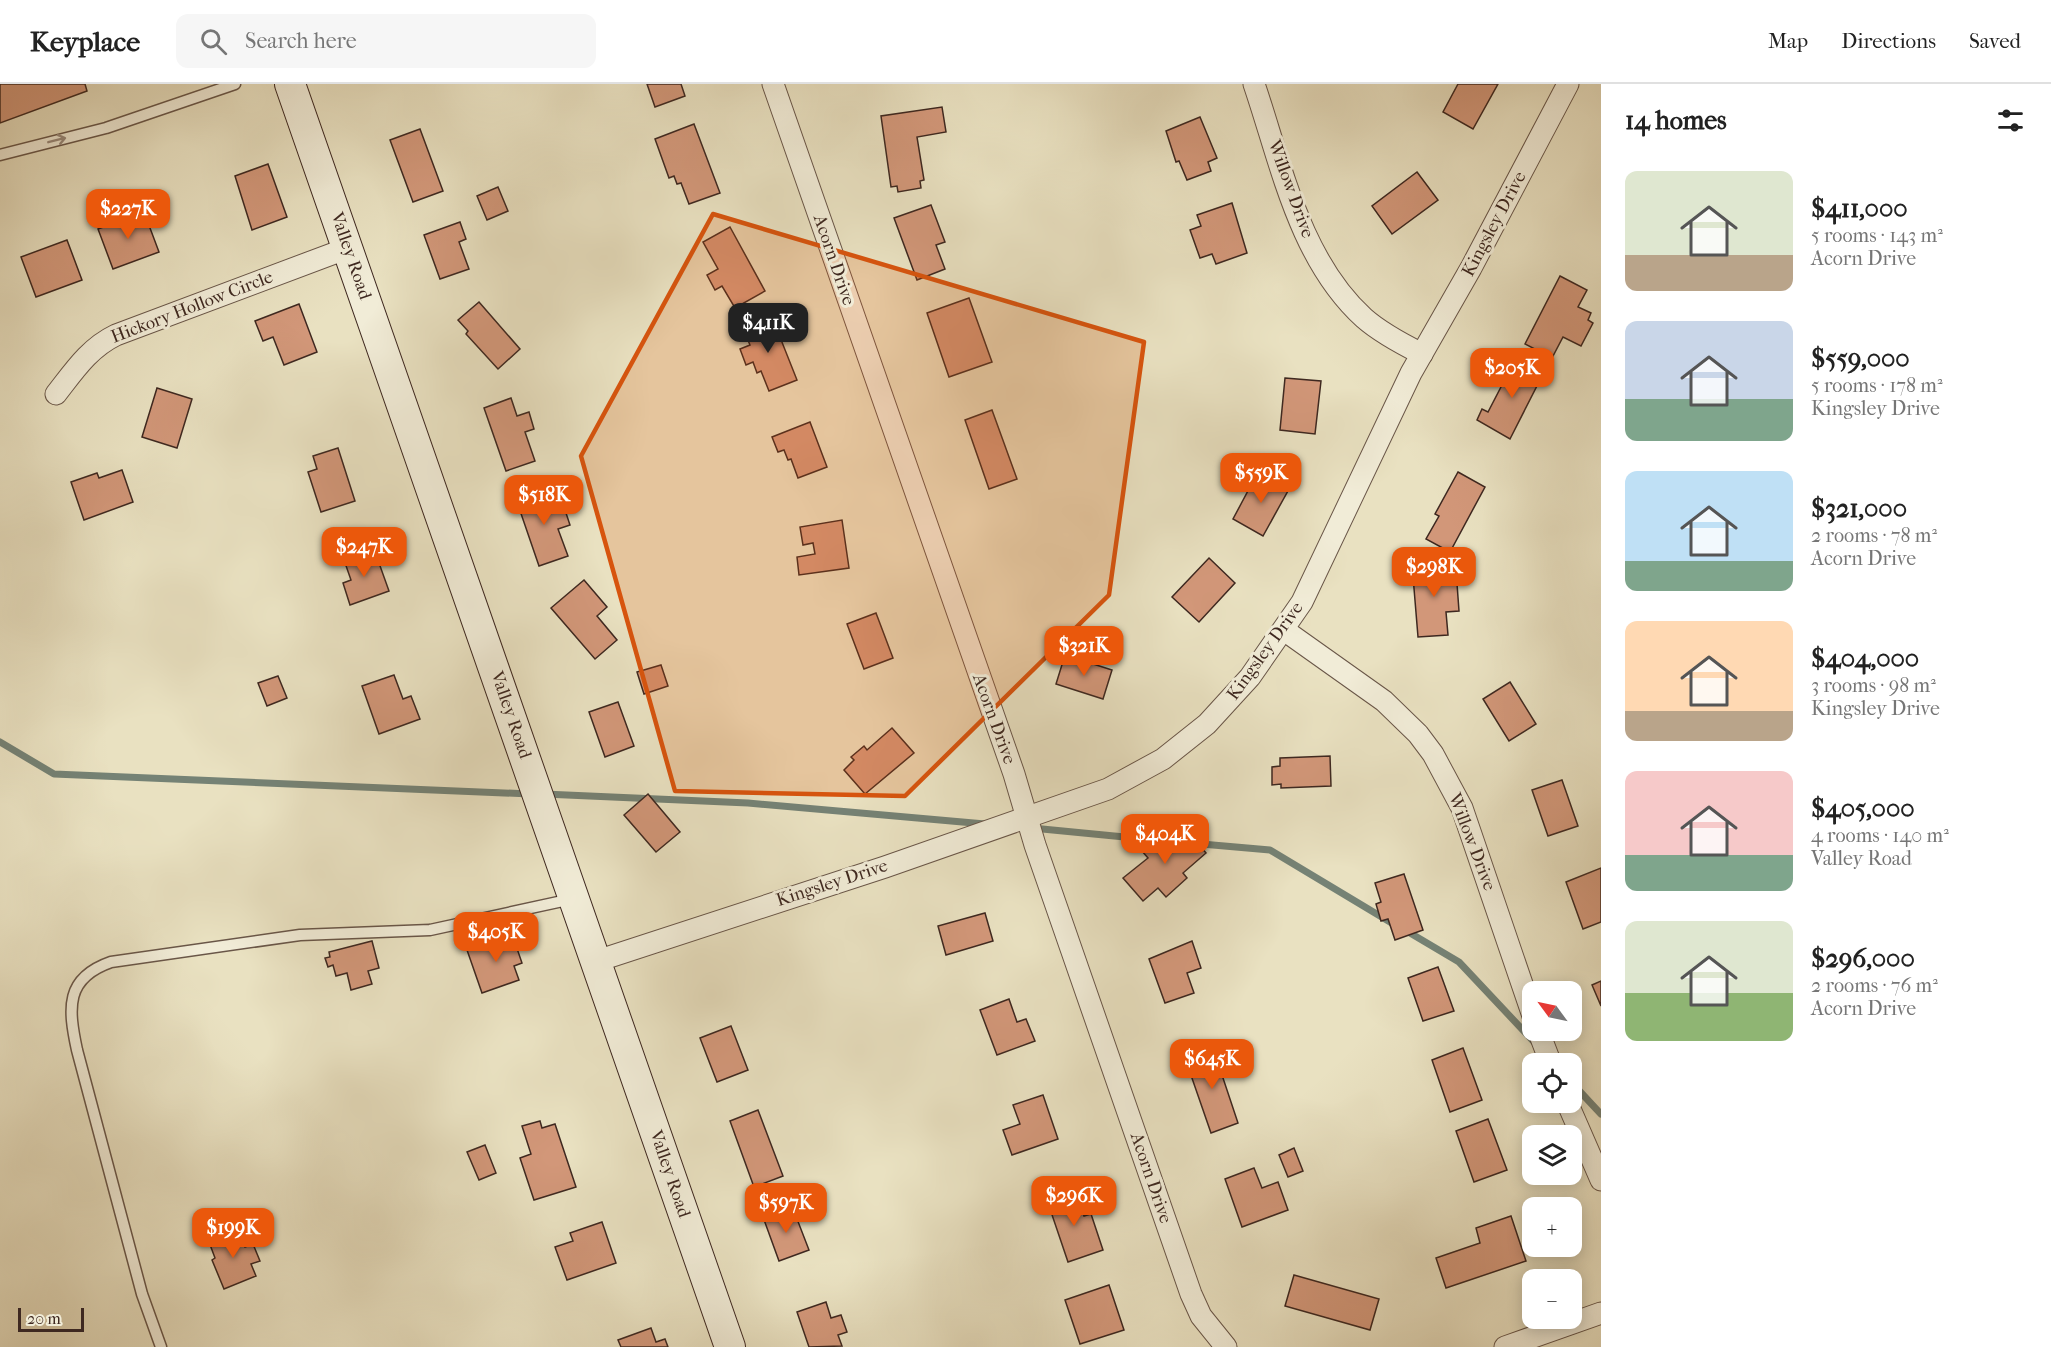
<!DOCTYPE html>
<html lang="en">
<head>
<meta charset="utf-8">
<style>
  :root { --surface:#fff; --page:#f6f6f6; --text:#222; --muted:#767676; --line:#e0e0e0; --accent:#ea580c }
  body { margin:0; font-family:"IM FELL French Canon",serif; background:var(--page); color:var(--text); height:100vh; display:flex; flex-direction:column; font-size:22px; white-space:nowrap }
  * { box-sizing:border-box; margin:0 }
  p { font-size:20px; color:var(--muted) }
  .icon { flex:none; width:33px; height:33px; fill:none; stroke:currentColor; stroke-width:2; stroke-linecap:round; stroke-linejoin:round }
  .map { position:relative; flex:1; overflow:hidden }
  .panel { display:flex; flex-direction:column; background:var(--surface); width:450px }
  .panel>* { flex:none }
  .needle { width:39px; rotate:303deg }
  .controls { position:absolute; left:1522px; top:897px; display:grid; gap:12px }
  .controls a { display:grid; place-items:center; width:60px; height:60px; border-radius:12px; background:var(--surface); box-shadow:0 3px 15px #0003; font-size:30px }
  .scale { position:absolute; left:18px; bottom:15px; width:66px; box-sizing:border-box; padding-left:6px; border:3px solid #3e2820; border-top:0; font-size:16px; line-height:21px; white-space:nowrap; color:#3e2820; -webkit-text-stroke:4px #f1ecd7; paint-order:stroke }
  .price { position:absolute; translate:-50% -51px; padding:0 14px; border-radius:12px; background:var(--accent); color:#fff; font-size:20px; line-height:39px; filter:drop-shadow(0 2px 3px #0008) }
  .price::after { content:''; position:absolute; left:50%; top:36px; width:18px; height:14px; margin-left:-9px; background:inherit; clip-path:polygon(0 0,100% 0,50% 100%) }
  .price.active { background:#222; color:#fff }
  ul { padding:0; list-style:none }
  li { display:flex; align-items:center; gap:18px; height:150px; padding:0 24px }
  li span { display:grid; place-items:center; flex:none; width:168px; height:120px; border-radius:12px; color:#555 }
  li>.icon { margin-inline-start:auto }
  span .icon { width:72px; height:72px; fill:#fffc; stroke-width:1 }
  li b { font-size:26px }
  h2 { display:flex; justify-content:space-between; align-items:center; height:72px; padding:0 24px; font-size:26px }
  header { display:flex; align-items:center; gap:36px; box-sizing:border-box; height:84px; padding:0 30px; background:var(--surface); border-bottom:2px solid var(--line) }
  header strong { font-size:28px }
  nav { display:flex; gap:33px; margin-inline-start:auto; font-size:21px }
  .search { width:420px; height:54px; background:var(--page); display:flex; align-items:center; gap:15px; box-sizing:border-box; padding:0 21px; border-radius:12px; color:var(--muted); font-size:22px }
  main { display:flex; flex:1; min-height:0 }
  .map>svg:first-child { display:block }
</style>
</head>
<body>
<header>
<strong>Keyplace</strong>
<div class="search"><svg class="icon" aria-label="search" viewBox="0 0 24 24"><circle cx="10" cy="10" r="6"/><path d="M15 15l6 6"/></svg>Search here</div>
<nav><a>Map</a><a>Directions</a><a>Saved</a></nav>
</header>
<main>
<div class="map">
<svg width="1601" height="1263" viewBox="0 0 1601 1263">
  <rect width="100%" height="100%" fill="#e9e1c1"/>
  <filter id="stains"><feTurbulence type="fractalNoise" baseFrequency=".00333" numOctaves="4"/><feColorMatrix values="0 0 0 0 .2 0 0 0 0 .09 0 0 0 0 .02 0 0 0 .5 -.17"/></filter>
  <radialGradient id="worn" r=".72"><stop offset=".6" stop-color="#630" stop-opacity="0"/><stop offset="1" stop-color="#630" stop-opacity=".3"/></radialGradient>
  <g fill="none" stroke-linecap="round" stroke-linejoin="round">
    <g stroke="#758275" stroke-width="7">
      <polyline points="0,658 54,690 530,710"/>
      <polyline points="544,710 748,719 985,740"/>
      <polyline points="1032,744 1176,758"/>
      <polyline points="1190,759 1270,766 1395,841"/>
      <polyline points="1405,846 1459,878 1536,960"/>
      <polyline points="1572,999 1601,1030"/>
    </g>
  </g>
  <g fill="#d29779" stroke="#3e2820" stroke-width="1.5">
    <polygon points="0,0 85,0 87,7 0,39"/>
    <polygon points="647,0 681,0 685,12 655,23"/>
    <polygon points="1458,0 1498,0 1473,45 1443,28"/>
    <polygon points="942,23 946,48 917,53 924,96 920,97 921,104 898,108 897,102 891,103 881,32"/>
    <polygon points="1200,33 1217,74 1208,78 1211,87 1187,96 1179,77 1176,78 1166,47"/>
    <polygon points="694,40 720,109 689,120 681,99 677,100 674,92 669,94 655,55"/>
    <polygon points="420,45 443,107 413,118 390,56"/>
    <polygon points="268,80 287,133 252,146 235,92"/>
    <polygon points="1417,88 1438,116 1392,150 1372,122"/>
    <polygon points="498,103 508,127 487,136 477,112"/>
    <polygon points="1232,119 1247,169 1216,180 1212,170 1200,174 1190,146 1201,142 1197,131"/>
    <polygon points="931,121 945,158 936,161 945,185 917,196 894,134"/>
    <polygon points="144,128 159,168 113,185 98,145"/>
    <polygon points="460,138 466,155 459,158 469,185 440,195 424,151"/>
    <polygon points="730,143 765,207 735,224 722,202 715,206 707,191 718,185 703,158"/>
    <polygon points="67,156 82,196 36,213 21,173"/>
    <polygon points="1560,192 1587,206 1578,223 1591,229 1588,236 1593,239 1581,262 1563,253 1552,274 1525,260"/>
    <polygon points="969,214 992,278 949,293 927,229"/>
    <polygon points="479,218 520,265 498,285 466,250 468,247 458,236"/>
    <polygon points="299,220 317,268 284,281 273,253 263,257 255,237"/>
    <polygon points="772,233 797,296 769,307 761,287 757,289 753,278 746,281 740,265 750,261 743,244"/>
    <polygon points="1516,274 1544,288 1510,355 1477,336 1482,325 1488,328"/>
    <polygon points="1285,294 1321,297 1315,350 1280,346"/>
    <polygon points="157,304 192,315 177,364 142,353"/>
    <polygon points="511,314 517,332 529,328 534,345 525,348 535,377 506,387 484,324"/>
    <polygon points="992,326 1017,395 989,405 965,336"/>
    <polygon points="810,338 827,383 798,394 791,375 788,376 784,366 778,368 772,353"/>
    <polygon points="338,364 355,417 321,428 308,388 317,385 313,372"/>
    <polygon points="122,386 133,418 84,436 71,398 97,389 99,394"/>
    <polygon points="1258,388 1289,405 1263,452 1233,435"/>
    <polygon points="1458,388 1485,403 1450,468 1426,455 1439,432 1435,430"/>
    <polygon points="548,404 556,426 564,423 570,441 558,445 568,472 539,482 516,415"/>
    <polygon points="842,436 849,484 799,491 797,473 815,470 813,459 803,461 800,443"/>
    <polygon points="374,465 389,507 350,521 343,499 351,496 344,476"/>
    <polygon points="1209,474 1235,499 1199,538 1172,513"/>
    <polygon points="1440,478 1440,484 1456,486 1459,527 1446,528 1448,551 1418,553 1412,480"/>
    <polygon points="584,496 607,523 597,532 617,556 595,575 551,524"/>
    <polygon points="876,529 893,574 864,585 847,540"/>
    <polygon points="1065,571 1112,586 1103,615 1056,600"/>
    <polygon points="661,581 668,602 644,610 637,588"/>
    <polygon points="394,591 403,615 411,612 420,635 379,650 362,602"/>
    <polygon points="278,592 287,614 267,622 258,599"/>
    <polygon points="1510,598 1536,640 1509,657 1483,615"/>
    <polygon points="618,618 634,662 605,673 589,628"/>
    <polygon points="892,644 914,669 865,710 844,686 854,676 851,673 864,662 867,666"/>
    <polygon points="1330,672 1331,702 1281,704 1281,700 1272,701 1272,683 1280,682 1280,674"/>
    <polygon points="1562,696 1578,742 1548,752 1532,706"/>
    <polygon points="648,710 680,748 656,768 624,731"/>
    <polygon points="1184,743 1206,769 1183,789 1187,794 1166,813 1158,804 1143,817 1123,794 1148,774 1142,767 1155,757 1161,763"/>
    <polygon points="1601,784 1601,838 1583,845 1566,798"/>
    <polygon points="1404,790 1423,846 1395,856 1388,835 1381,837 1376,820 1381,818 1375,799"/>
    <polygon points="985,829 993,857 946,871 938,842"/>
    <polygon points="512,850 522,879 514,882 519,896 482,909 467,866"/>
    <polygon points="372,857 379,884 368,887 372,900 351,906 347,889 336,892 333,881 328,883 325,874 330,873 329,868"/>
    <polygon points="1192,857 1201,884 1187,889 1194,909 1165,919 1149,875"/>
    <polygon points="1438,883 1454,927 1423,937 1408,894"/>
    <polygon points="1601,897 1601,922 1592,901"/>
    <polygon points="1009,915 1017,938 1026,935 1035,957 997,971 980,926"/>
    <polygon points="731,942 748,986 717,998 700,954"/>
    <polygon points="1213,964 1238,1039 1211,1049 1185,974"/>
    <polygon points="1463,964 1482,1016 1450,1028 1432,976"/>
    <polygon points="1043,1011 1058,1055 1012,1071 1003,1046 1020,1040 1013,1021"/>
    <polygon points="758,1026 783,1092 754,1103 730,1037"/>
    <polygon points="1488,1035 1507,1086 1474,1098 1456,1047"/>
    <polygon points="540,1037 542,1044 555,1040 576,1103 534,1116 520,1074 531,1070 522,1042"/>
    <polygon points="485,1061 496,1089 479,1096 467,1068"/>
    <polygon points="1294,1064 1303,1087 1288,1093 1279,1071"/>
    <polygon points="1254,1084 1262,1104 1278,1098 1288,1126 1242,1143 1225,1095"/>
    <polygon points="1075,1106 1084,1132 1091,1130 1103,1166 1068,1178 1047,1116"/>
    <polygon points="792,1122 809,1166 779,1177 763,1133"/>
    <polygon points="1511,1132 1526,1177 1446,1204 1436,1174 1480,1159 1476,1144"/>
    <polygon points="602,1138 616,1179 567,1196 555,1163 573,1157 570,1149"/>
    <polygon points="238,1146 245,1163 253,1160 260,1177 251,1180 256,1192 224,1205 212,1176 215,1174 209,1158"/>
    <polygon points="1294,1191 1379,1215 1370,1246 1285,1222"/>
    <polygon points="1109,1201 1124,1246 1080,1260 1065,1216"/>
    <polygon points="826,1218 831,1234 841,1231 847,1248 838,1251 842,1262 809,1263 797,1228"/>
    <polygon points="651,1244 656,1258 665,1255 668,1263 621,1263 618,1256"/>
  </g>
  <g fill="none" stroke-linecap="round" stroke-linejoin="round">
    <g stroke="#695648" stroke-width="13">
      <g id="lane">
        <polyline points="0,71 106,44 235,0"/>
        <path d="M161,1263L142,1210L77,966C68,924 65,894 111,878L300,851L430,846L572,815"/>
      </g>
    </g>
    <g stroke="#695648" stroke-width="23">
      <g id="street">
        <polyline points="773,0 1014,690 1035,761 1191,1210 1201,1232 1226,1263"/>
        <path d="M1254,0C1281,79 1299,175 1364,234C1381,249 1402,260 1422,270"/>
        <path d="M56,310C74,287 89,264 116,251L348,164"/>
        <polyline points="1284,546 1384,617 1418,650 1433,670 1462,724 1533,932"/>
        <polyline points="597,877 885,783 1108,705 1163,675 1207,640 1250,593 1302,518 1411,289 1471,184 1568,0"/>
        <polyline points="1538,946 1551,980"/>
        <polyline points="1567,1018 1601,1096"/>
        <polyline points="1505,1263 1601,1229"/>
      </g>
    </g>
    <g stroke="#3e2820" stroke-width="32">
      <polyline id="secondary" points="290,0 730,1263"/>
    </g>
    <use href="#lane" stroke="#f1ecd7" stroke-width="10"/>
    <use href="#street" stroke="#f1ecd7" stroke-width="21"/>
    <use href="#secondary" stroke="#f1ecd7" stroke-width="30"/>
  </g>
  <defs><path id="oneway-shaft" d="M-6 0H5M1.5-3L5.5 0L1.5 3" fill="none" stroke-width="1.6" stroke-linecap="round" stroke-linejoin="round" transform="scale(1.5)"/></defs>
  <use stroke="#988a7c" href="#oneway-shaft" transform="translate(57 56) rotate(-14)"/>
  <path fill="#d7540e" fill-opacity="0.2" stroke="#d7540e" stroke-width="4.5" stroke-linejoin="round" d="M713,130L1144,258L1109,511L905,712L675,707L581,372Z"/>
  <g text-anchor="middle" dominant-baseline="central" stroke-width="6" stroke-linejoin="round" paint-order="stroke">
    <g font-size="18" fill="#3e2820" stroke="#f1ecd7">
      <text transform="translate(1291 105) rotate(70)">Willow Drive</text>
      <text transform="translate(1494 140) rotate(-62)">Kingsley Drive</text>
      <text transform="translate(351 172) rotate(71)">Valley Road</text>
      <text transform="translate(834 176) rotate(71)">Acorn Drive</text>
      <text transform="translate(192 223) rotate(-21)">Hickory Hollow Circle</text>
      <text transform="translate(1265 567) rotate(-54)">Kingsley Drive</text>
      <text transform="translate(511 631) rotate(71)">Valley Road</text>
      <text transform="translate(994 635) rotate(70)">Acorn Drive</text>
      <text transform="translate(1472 758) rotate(69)">Willow Drive</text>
      <text transform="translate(832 799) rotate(-18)">Kingsley Drive</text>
      <text transform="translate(670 1090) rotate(71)">Valley Road</text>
      <text transform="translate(1151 1094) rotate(71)">Acorn Drive</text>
    </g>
  </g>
  <rect width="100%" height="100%" filter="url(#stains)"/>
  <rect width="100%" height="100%" fill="url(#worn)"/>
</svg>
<div class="controls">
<a><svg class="needle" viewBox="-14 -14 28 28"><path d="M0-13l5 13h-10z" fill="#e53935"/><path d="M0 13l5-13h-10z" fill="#767676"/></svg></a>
<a><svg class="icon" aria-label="locate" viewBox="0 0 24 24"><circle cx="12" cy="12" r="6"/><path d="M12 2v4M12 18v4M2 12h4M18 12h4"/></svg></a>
<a><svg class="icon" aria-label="layers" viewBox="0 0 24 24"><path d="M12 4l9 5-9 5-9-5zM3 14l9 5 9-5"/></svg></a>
<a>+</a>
<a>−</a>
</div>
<div class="scale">20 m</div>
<b class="price" style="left:128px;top:156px">$227K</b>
<b class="price active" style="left:768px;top:270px">$411K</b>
<b class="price" style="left:1512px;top:315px">$205K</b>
<b class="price" style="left:1261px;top:420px">$559K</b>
<b class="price" style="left:544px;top:442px">$518K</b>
<b class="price" style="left:364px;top:494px">$247K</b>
<b class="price" style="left:1434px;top:514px">$298K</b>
<b class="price" style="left:1084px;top:593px">$321K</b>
<b class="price" style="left:1165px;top:781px">$404K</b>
<b class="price" style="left:496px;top:879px">$405K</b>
<b class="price" style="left:1212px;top:1006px">$645K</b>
<b class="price" style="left:1074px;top:1143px">$296K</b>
<b class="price" style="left:786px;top:1150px">$597K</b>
<b class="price" style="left:233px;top:1175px">$199K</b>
</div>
<section class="panel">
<h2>14 homes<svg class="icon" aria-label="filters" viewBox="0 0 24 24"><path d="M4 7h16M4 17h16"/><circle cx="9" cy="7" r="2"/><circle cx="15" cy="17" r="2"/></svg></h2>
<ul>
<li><span style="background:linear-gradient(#dfe7d0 70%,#b9a48a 0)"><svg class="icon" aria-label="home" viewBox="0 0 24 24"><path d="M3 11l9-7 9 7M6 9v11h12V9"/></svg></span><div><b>$411,000</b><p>5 rooms · 143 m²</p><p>Acorn Drive</p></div></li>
<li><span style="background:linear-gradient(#c9d6e8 65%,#7fa58c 0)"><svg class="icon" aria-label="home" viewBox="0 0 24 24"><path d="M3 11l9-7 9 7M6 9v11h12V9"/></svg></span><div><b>$559,000</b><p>5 rooms · 178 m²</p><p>Kingsley Drive</p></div></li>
<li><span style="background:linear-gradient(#bfe0f5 75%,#7fa58c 0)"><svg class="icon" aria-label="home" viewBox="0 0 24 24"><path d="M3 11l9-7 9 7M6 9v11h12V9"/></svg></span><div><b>$321,000</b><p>2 rooms · 78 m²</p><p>Acorn Drive</p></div></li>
<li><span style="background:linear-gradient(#ffd9b3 75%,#b9a48a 0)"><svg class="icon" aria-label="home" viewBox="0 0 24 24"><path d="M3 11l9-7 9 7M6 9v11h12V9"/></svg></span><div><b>$404,000</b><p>3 rooms · 98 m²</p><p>Kingsley Drive</p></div></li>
<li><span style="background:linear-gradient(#f6c9c9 70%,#7fa58c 0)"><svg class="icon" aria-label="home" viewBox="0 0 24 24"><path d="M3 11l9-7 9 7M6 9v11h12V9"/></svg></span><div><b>$405,000</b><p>4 rooms · 140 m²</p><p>Valley Road</p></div></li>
<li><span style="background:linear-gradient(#dfe7d0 60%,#8fb573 0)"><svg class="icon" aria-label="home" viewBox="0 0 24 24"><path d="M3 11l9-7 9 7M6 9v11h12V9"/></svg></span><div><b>$296,000</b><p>2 rooms · 76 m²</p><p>Acorn Drive</p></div></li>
</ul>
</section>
</main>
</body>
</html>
